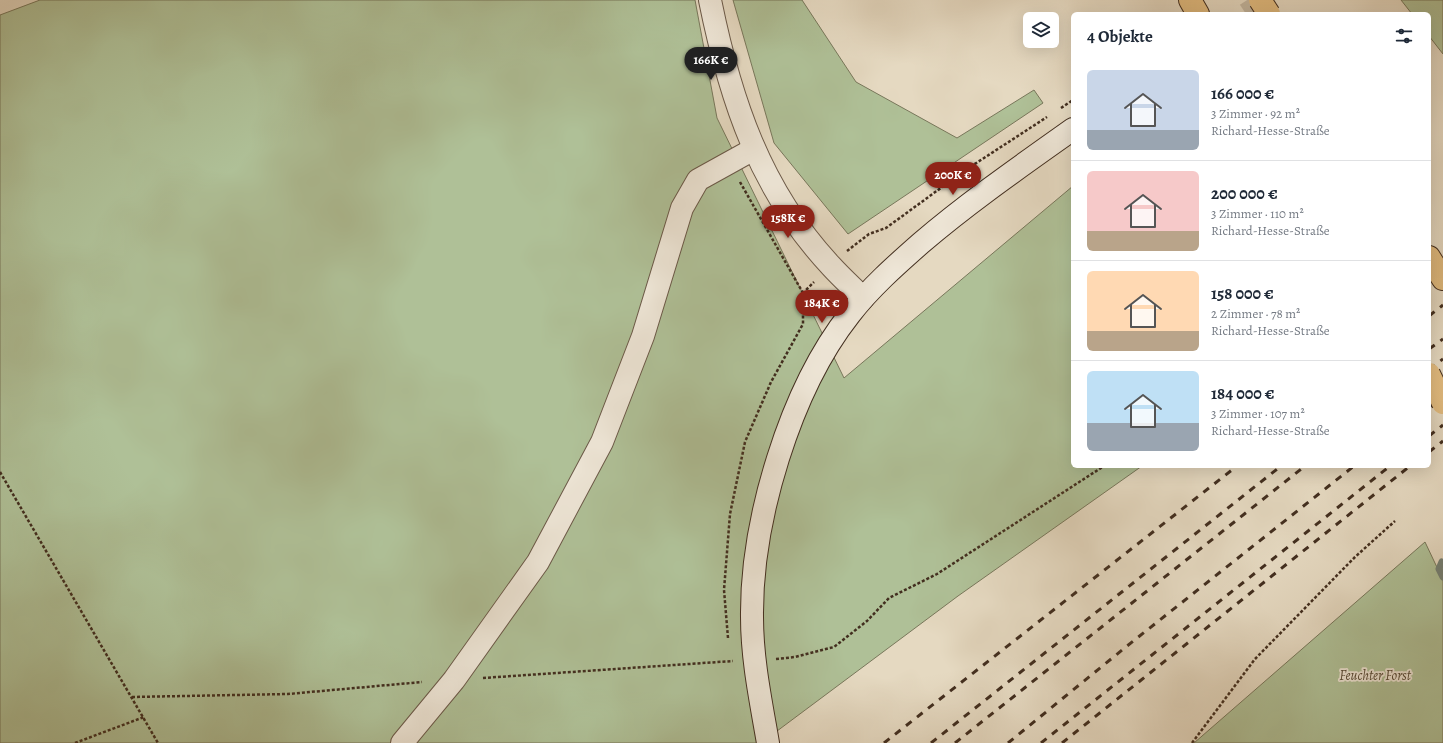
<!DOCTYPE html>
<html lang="de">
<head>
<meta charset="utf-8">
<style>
  :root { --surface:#fff; --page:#f2f2f3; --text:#1f2937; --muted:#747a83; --line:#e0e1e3; --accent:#8f2418 }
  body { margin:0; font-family:Alegreya,serif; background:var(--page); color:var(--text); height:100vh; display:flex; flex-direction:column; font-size:15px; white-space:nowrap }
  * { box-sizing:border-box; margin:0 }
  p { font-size:13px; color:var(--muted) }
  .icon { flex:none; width:22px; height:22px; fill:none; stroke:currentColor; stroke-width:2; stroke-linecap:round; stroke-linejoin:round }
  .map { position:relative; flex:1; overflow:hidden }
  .drawer { position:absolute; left:1071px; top:12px; width:360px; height:456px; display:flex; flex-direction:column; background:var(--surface); border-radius:6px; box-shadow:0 4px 16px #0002 }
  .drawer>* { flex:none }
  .fabs { position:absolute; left:1023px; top:12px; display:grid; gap:8px }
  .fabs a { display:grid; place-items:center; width:36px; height:36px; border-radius:6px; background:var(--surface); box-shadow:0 4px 16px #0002; font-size:20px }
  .price { position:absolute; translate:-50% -34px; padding:0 9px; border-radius:14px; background:var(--accent); color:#fff; font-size:13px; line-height:26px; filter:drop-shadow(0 1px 2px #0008) }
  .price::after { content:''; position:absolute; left:50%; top:24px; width:12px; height:9px; margin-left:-6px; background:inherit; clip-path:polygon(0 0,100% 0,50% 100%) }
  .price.on { background:#222; color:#fff }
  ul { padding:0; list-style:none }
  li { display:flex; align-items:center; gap:12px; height:100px; padding:0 16px }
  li+li { border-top:1px solid var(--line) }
  li span { display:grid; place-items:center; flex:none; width:112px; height:80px; border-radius:6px; color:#555 }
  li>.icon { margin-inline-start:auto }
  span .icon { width:48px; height:48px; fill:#fffc; stroke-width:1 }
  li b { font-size:17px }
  h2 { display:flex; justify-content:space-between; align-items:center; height:48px; padding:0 16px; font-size:17px }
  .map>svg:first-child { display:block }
</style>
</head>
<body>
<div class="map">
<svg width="1443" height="743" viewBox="0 0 1443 743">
  <rect width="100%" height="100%" fill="#e5d9c1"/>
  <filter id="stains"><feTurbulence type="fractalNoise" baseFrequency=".005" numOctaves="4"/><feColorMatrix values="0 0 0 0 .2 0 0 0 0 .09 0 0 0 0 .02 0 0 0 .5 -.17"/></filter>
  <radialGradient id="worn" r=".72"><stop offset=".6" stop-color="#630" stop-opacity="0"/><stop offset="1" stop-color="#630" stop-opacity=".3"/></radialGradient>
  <g fill="#afc097" stroke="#78775b">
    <polygon points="40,0 695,0 717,118 844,378 1073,186 1073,466 1142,466 958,596 761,743 0,743 0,15"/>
    <polygon points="733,0 802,0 856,82 957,138 1034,90 1043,103 848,234 774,143"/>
    <polygon points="1401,0 1443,0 1443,54 1429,36 1429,14 1412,14"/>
    <polygon points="1425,542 1443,580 1443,743 1194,743"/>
  </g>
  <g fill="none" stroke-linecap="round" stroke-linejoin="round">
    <polyline stroke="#748278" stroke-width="7" points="1442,562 1439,569 1443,577"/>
    <polyline stroke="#c4b7a1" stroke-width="22" stroke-dasharray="22 11" stroke-linecap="butt" points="1246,14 1267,0"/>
    <g stroke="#6b5948" stroke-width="24">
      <polyline id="minor" points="402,743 454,680 538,562 602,442 643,336 682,208 698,180 754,149"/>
    </g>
    <g stroke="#6b5948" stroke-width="24">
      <path id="tertiary" d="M710,0C730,99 760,190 831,266C841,277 853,288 863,298"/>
    </g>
    <g stroke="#422e1f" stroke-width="24">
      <path id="secondary" d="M768,743C761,702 752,660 752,617C751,521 790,390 850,314C870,288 896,265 921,243C969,202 1021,166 1073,129"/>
    </g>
    <g stroke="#422e1f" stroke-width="24">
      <g id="motorway">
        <polyline points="1190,0 1198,14"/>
        <polyline points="1429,257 1443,279"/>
      </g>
    </g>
    <g stroke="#422e1f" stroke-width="2.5" stroke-dasharray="3 2" stroke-linecap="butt">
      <polyline points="1061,108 1073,100"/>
      <polyline points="740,182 803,293"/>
      <polyline points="847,251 869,234 886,228 964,171 1047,117"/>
      <polyline points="0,472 158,743"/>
      <polyline points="728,638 724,590 730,514 745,442 771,382 803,324 803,293 814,282"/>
      <polyline points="776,659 795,657 834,647 867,621 889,598 937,574 1104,466"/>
      <polyline points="483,678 733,661"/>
      <polyline points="132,697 288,694 422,682"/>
      <polyline points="75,743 144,717"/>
      <polyline points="1192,743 1255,659 1355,557 1395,521"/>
    </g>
    <use href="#minor" stroke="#eee6d7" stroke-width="22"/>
    <use href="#tertiary" stroke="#eee6d7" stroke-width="22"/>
    <use href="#secondary" stroke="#eee6d7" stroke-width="22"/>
    <use href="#motorway" stroke="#e2bc80" stroke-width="22"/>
    <g stroke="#422e1f" stroke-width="3" stroke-dasharray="7 7" stroke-linecap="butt">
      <polyline points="1429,316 1443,305"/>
      <polyline points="1429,349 1443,339"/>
      <polyline points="1429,369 1443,359"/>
      <polyline points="1429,407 1443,397"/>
      <polyline points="1429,436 1443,425"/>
      <polyline points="1429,452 1443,441"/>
      <polyline points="884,743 1237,466"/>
      <polyline points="931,743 1281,466"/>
      <polyline points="955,743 1305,466"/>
      <polyline points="1008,743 1127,646 1354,466"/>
      <polyline points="1041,743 1390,466"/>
      <polyline points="1062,743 1410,466"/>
    </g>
    <g stroke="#422e1f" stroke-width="24" stroke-linecap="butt">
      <g id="motorway-bridge">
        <polyline points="1260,0 1269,14"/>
        <polyline points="1429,374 1443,403"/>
      </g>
    </g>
    <use href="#motorway-bridge" stroke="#e2bc80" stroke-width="22"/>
  </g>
  <g text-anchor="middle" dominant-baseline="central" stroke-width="3.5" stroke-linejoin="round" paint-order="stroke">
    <g font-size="14" font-style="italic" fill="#584b37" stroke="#eee6d7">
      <text x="1375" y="675">Feuchter Forst</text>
    </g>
  </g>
  <rect width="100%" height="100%" filter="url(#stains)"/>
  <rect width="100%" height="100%" fill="url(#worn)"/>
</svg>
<div class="fabs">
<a><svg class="icon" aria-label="layers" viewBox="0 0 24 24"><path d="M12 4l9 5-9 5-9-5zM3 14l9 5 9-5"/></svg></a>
</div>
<b class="price on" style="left:711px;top:81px">166K €</b>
<b class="price" style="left:953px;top:196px">200K €</b>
<b class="price" style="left:788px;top:239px">158K €</b>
<b class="price" style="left:822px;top:324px">184K €</b>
<section class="drawer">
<h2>4 Objekte<svg class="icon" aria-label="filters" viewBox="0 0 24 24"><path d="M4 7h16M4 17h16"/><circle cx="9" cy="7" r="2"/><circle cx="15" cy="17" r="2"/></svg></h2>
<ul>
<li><span style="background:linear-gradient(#c9d6e8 75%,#9aa5b1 0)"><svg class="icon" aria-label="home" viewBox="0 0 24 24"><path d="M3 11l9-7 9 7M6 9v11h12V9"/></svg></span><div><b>166 000 €</b><p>3 Zimmer · 92 m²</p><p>Richard-Hesse-Straße</p></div></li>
<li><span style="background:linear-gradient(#f6c9c9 75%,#b9a48a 0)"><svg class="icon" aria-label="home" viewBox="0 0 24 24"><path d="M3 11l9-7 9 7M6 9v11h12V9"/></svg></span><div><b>200 000 €</b><p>3 Zimmer · 110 m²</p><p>Richard-Hesse-Straße</p></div></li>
<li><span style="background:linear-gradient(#ffd9b3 75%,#b9a48a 0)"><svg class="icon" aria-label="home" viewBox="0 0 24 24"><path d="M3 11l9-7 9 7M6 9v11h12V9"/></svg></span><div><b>158 000 €</b><p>2 Zimmer · 78 m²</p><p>Richard-Hesse-Straße</p></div></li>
<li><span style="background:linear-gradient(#bfe0f5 65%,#9aa5b1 0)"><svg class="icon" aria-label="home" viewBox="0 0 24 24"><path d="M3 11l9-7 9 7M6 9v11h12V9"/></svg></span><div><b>184 000 €</b><p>3 Zimmer · 107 m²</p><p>Richard-Hesse-Straße</p></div></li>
</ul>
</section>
</div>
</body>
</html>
